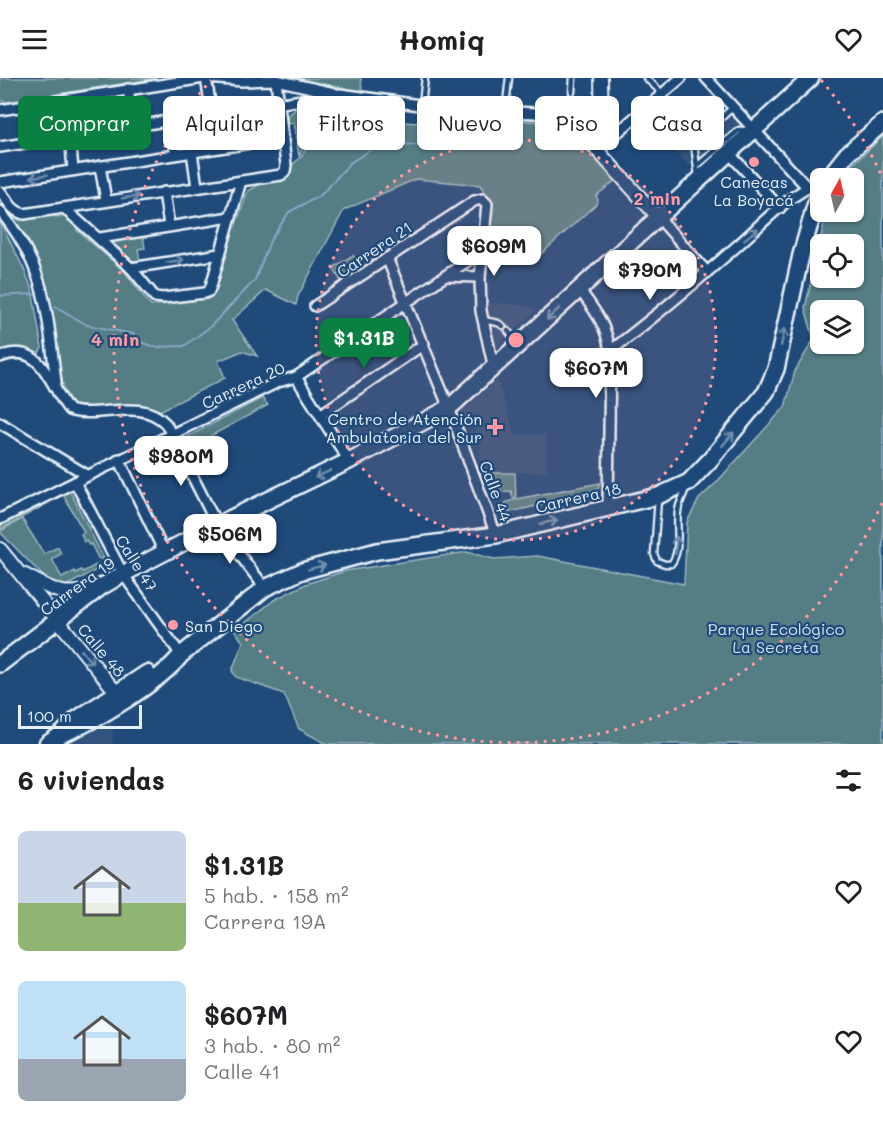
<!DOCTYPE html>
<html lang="es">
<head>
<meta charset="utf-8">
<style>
  :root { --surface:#fff; --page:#f6f6f6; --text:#202124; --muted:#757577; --accent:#0b8043 }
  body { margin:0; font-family:Mali,sans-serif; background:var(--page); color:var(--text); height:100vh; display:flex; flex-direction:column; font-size:22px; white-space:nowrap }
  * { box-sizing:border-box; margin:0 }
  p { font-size:20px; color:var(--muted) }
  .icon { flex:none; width:33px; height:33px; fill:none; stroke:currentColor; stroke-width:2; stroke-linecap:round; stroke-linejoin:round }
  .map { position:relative; height:666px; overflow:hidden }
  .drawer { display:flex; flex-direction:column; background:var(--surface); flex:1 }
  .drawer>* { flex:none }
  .guide { position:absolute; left:18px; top:18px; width:848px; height:54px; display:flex; gap:12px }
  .needle { width:39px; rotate:8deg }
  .fabs { position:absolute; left:810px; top:90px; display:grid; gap:12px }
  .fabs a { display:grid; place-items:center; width:54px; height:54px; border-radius:9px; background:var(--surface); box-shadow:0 2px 4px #0004; font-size:30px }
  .scale { position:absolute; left:18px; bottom:15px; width:124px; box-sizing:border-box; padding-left:6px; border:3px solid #e8f1f8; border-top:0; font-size:16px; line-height:21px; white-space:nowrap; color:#e8f1f8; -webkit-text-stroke:4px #1f4a7a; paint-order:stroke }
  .price { position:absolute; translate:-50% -51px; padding:0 14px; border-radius:12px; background:#fff; color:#222; font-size:20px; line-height:39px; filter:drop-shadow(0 2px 3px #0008) }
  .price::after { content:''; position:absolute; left:50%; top:36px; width:18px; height:14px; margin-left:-9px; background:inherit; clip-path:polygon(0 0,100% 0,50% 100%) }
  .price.on { background:var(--accent); color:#fff }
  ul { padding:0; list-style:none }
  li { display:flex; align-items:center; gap:18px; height:150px; padding:0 18px }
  li span { display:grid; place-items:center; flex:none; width:168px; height:120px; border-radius:9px; color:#555 }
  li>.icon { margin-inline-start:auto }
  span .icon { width:72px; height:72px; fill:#fffc; stroke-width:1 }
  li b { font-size:26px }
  h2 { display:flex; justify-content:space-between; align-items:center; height:72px; padding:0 18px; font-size:26px }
  .tag { padding:0 21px; border-radius:9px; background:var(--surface); box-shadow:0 2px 4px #0004; font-size:21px; line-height:54px }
  .tag.on { background:var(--accent); color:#fff }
  header { display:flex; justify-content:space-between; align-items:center; height:78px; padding:0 18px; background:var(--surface); font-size:27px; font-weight:700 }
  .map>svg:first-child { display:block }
</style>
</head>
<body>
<header><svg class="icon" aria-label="menu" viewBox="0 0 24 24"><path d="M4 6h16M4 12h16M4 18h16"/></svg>Homiq<svg class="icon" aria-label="heart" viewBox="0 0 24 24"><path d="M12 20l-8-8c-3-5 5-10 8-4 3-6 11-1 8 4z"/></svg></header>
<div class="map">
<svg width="883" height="666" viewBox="0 0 883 666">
  <rect width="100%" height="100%" fill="#1f4a7a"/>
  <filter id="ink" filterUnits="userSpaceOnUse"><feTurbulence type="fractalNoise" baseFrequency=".0167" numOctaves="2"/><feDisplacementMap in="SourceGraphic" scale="12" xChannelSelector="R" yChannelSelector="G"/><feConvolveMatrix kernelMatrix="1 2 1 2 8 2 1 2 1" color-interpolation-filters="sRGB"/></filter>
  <g filter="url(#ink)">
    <g fill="#33537d">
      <polygon points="710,16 738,46 694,86 688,87 674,72 677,68 666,56"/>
      <polygon points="486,224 528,228 535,231 535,233 496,269 492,266 490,267"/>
      <polygon points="497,302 515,357 546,356 547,394 482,395 484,383 480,382 481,363 472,362 473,353 477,353 479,344 475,340 467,346 461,334"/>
      <polygon points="112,635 113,666 66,666"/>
    </g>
    <g fill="#557d84" stroke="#9eb7be" stroke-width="1.5" fill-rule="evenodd">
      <polygon points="0,0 157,0 7,24 0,22"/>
      <polygon points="295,0 361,0 362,14"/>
      <polygon points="330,24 359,26 357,32 346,33 332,41 329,40 320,42 319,47 312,53 299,78 294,45 286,46 288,37 299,29"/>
      <path d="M351,34C378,32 409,55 434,39L442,45L457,48L463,40L547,44L591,75L616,102L596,118L598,122L596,126L539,178L535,173H526L527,157L489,155L492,126L480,107L416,101L344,132L298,218L296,227L266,212L232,242L257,278L242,273L218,283L225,300L154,336L74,330L67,323L33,184L6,133L19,142L49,138L64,139L78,147L77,152L125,194L151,228L207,220L213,217L217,209L225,177L248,113L262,105L288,98L291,88L301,79L319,50C331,46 339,38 351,34Z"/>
      <path d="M883,58V666H327L299,651L284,616L236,599L232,593L243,564L235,553L274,522L306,506L345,493L467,474L494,481L538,478L684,506L687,444L699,421L715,406L785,329L795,293L814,261L805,230L824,145L828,134H854V100H842L843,96ZM820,166H854V200H820ZM854,232V266H820V232Z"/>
      <path d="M0,144L24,191L32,211L42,270L39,275C22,277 22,267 0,273Z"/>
      <polygon points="143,158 145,170 138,171 140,183 132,183 110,163"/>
      <polygon points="353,177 361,190 341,203 333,190"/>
      <polygon points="262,320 268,327 205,361 219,386 197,397 180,364 183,361"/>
      <polygon points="486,395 515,395 516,421 600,405 598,411 592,415 506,435 505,425 516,421 513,420 511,413 499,414 498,411 493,413"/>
      <polygon points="70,413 105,483 98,480 91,466 89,467 86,463 84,464 81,456 84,454 63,417 1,451 0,447"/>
      <polygon points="22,441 44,476 58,469 61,476 52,481 62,500 75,493 76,495 81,492 83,494 96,487 104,488 66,508 49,504 1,455 2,452"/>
    </g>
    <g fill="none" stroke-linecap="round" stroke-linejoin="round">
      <g stroke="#89a6c5" stroke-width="2">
        <polyline points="0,218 32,216 40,217"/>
        <polyline points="55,228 87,247 133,256 143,265 155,269 184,268 210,249 255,202 270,163 289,134 321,117 350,85 373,70 396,66 431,68"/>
      </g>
      <g stroke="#e8f1f8" stroke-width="9">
        <g id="service">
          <polyline points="646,0 663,16"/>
          <polyline points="572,14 573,0"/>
          <polyline points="422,27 425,0"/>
          <polyline points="505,35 509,0"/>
          <polyline points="701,59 732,30"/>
          <polyline points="694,65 698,98"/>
          <polyline points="697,88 739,52 749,52"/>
          <polyline points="483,242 498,245 503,248"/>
          <polyline points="508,253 518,265"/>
          <path d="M658,421L654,476L657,483L665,486H671C683,471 674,446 679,428C681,422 684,416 686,410"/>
        </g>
      </g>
      <g stroke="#e8f1f8" stroke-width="14">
        <g id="minor">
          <polyline points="206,0 212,36"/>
          <polyline points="207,0 242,3 276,2 334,15"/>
          <polyline points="706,0 807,109"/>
          <polyline points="128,11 134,48"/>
          <polyline points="43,25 48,61"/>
          <polyline points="0,32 204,0"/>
          <polyline points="168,43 176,75"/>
          <polyline points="70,57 73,92"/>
          <path d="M0,69L340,16L449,31L536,35C560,40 578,57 597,72L681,0"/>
          <polyline points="192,74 197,109"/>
          <polyline points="729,75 780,130"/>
          <polyline points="100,88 106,122"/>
          <polyline points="0,104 283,60"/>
          <path d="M0,113C8,122 11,133 24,136L281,97L285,93L286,87L276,2"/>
          <polyline points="164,114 169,148"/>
          <polyline points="64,130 131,190 155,219 163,220 205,215 209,213 211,208 241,103"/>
          <path d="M0,133C47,190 47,236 56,304"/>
          <polyline points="658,139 707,194"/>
          <polyline points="100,160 230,139"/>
          <polyline points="387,180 449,330 496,457"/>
          <polyline points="131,190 220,176"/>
          <polyline points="446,198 480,199"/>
          <path d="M579,211C595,233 606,246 610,273L608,430"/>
          <polyline points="315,228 474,123 482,121 487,126 480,199 481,233 494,291"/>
          <path d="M610,273C654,240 696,204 737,168C763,145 789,116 820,104"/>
          <path d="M0,279C42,262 49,307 69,332C99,342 141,318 166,346L217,447L265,510"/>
          <polyline points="296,299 349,383"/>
          <polyline points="320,337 424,266"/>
          <polyline points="0,345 87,397"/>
          <polyline points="119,381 164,474"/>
          <polyline points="75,404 123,496 181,577"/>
          <polyline points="0,441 278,304 296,299 482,173"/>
        </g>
      </g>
      <g stroke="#e8f1f8" stroke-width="16">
        <g id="tertiary">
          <polyline points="601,0 602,51 597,72 658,139"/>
          <polyline points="0,471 116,614"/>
          <path d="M25,497C55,513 62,520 96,510"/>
        </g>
      </g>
      <g stroke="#e8f1f8" stroke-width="20">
        <g id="primary">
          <polyline points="828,100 847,76 883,45"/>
          <polyline points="0,586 101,509 123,496 217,447 349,383 449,330 811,0"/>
          <path d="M62,656C94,644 160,604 181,577L265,510L302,493L377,473L496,457L658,418L689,404L710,382L766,314L776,291L801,177L815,128L820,117"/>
          <polyline points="47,666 62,656 77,641 147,595"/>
        </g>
      </g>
      <use href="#service" stroke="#1f4a7a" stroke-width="4.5"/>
      <use href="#minor" stroke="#1f4a7a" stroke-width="9"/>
      <use href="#tertiary" stroke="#1f4a7a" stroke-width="12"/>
      <use href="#primary" stroke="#1f4a7a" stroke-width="15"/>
    </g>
    <defs><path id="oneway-shaft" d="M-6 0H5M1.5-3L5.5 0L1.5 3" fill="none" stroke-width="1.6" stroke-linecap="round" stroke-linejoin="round" transform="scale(1.5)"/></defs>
    <g stroke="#6f8dac">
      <use href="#oneway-shaft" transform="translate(39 98) rotate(171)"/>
      <use href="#oneway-shaft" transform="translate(131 119) rotate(-8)"/>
      <use href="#oneway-shaft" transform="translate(751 156) rotate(-41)"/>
      <use href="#oneway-shaft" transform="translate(175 183) rotate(-9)"/>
      <use href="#oneway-shaft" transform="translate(553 236) rotate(137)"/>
      <use href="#oneway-shaft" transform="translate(783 259) rotate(-78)"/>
      <use href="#oneway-shaft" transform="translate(728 361) rotate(-50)"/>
      <use href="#oneway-shaft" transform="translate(323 396) rotate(154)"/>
      <use href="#oneway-shaft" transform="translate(549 444) rotate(-13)"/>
      <use href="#oneway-shaft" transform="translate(676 467) rotate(-86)"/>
      <use href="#oneway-shaft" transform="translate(317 489) rotate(-15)"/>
      <use href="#oneway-shaft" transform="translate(87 579) rotate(50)"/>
    </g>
  </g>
  <circle cx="516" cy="262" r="200" fill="#ff9aa2" fill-opacity=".12"/>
  <g fill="none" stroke="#ff9aa2" stroke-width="3" stroke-dasharray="3 6">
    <circle cx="516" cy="262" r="200"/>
    <path d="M882 425A401 401 0 1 1 211 2M821 2A401 401 0 0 1 882 99"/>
  </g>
  <g fill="#ff9aa2" stroke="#1f4a7a" stroke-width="2">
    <circle cx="754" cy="84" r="6"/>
    <path d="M492 340h6v6h6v6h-6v6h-6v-6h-6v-6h6z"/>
    <circle cx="173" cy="547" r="6"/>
  </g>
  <g text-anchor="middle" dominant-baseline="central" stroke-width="4.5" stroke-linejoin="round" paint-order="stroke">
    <g font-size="16" fill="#e8f1f8" stroke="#1f4a7a">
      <text x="754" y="103">Canecas<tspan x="754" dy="18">La Boyacá</tspan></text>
      <text x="482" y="340" text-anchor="end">Centro de Atención<tspan x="482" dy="18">Ambulatoria del Sur</tspan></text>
      <text x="185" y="547" text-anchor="start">San Diego</text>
    </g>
    <g font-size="16" fill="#e8f1f8" stroke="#1f4a7a">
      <text transform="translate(374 171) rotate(-34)">Carrera 21</text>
      <text transform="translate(243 307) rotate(-25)">Carrera 20</text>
      <text transform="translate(496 413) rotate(70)">Calle 44</text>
      <text transform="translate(578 419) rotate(-13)">Carrera 18</text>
      <text transform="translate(137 485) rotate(58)">Calle 47</text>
      <text transform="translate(77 508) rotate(-36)">Carrera 19</text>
      <text transform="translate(102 572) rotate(50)">Calle 48</text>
    </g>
    <g font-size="16" fill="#d2e0e7" stroke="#1f4a7a">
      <text x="776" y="550">Parque Ecológico<tspan x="776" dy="18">La Secreta</tspan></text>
    </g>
  </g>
  <circle cx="516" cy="262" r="9" fill="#ff9aa2" stroke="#1f4a7a" stroke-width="3"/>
  <g font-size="18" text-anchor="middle" font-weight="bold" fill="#ff9aa2" stroke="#1f4a7a" stroke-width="4.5" stroke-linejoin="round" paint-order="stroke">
    <text x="657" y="127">2 min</text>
    <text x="115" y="268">4 min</text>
  </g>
</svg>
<div class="fabs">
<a><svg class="needle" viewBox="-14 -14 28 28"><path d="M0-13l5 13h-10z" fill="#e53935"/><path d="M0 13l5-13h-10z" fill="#757577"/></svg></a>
<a><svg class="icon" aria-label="locate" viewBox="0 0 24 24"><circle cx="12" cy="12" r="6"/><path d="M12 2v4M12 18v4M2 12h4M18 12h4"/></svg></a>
<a><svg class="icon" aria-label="layers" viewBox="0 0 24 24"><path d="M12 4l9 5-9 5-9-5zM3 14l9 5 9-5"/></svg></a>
</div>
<div class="scale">100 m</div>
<b class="price" style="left:494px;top:199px">$609M</b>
<b class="price" style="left:650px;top:223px">$790M</b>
<b class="price on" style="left:364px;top:291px">$1.31B</b>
<b class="price" style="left:596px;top:321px">$607M</b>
<b class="price" style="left:181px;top:409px">$980M</b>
<b class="price" style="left:230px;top:487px">$506M</b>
<div class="guide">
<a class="tag on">Comprar</a>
<a class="tag">Alquilar</a>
<a class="tag">Filtros</a>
<a class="tag">Nuevo</a>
<a class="tag">Piso</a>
<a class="tag">Casa</a>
</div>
</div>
<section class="drawer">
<h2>6 viviendas<svg class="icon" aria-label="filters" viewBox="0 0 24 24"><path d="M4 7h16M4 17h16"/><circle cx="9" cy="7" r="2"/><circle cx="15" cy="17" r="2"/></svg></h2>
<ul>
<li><span style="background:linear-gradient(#c9d6e8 60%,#8fb573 0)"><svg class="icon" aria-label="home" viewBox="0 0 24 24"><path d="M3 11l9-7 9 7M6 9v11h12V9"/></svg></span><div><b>$1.31B</b><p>5 hab. · 158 m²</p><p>Carrera 19A</p></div><svg class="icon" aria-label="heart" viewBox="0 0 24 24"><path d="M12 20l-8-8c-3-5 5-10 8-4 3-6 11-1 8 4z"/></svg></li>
<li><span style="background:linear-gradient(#bfe0f5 65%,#9aa5b1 0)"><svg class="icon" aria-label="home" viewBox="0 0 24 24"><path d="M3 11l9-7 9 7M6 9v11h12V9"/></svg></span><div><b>$607M</b><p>3 hab. · 80 m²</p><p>Calle 41</p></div><svg class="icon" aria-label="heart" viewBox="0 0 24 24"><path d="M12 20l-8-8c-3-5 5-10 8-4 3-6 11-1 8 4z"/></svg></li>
</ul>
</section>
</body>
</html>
